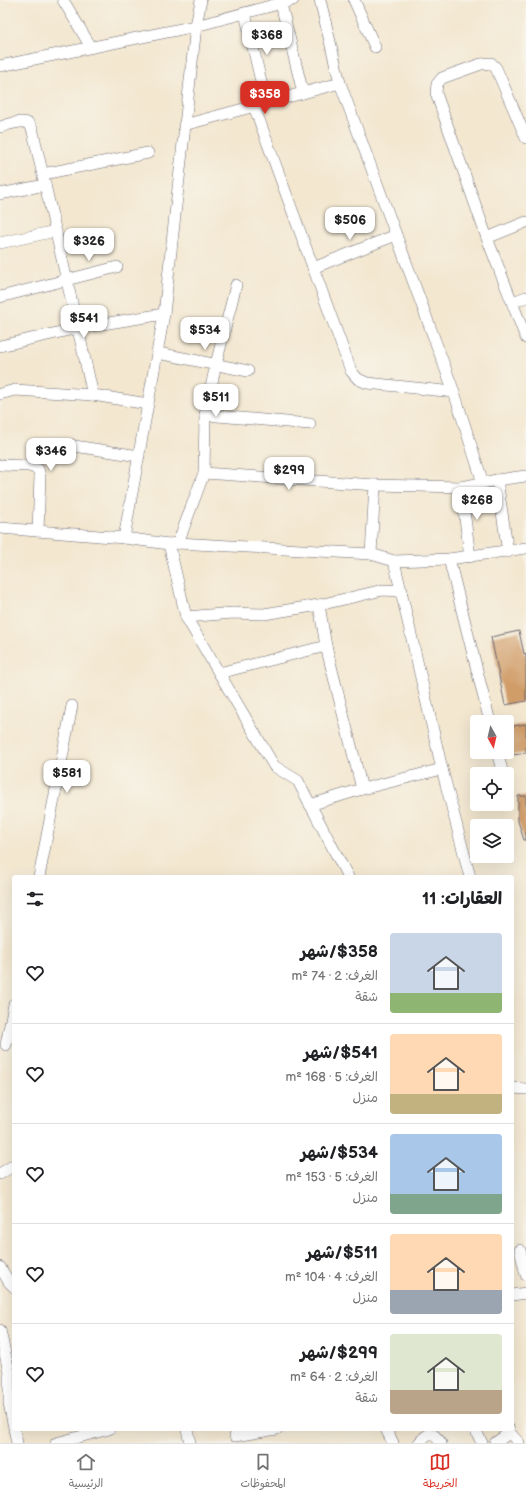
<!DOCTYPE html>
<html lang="ar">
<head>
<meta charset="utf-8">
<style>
  :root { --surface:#fff; --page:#f2f2f2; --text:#202124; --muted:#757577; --line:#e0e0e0; --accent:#d93025 }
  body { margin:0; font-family:"Balsamiq Sans","Playpen Sans Arabic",sans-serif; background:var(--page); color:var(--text); direction:rtl; height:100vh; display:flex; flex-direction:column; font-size:15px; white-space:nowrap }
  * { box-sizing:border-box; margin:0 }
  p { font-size:13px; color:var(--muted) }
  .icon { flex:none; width:22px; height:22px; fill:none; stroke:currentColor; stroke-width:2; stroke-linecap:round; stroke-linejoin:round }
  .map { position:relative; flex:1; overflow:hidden; direction:ltr }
  .sheet { position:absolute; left:12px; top:875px; width:502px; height:556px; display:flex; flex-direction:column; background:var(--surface); border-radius:4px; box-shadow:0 4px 16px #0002; direction:rtl }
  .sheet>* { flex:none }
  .needle { width:26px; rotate:172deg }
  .controls { position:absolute; left:470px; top:715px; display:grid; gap:8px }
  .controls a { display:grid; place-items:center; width:44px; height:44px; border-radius:4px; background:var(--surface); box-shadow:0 4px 16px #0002; font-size:20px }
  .price { position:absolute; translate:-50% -34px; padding:0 9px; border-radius:8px; background:#fff; color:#222; font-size:13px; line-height:26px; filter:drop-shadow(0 1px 2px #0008) }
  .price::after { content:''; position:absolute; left:50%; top:24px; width:12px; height:9px; margin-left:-6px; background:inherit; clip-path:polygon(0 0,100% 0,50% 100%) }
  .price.current { background:var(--accent); color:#fff }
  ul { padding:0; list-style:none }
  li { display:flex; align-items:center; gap:12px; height:100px; padding:0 12px }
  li+li { border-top:1px solid var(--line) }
  li span { display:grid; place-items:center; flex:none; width:112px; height:80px; border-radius:4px; color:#555 }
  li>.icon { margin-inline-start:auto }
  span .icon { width:48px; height:48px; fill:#fffc; stroke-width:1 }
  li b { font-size:17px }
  h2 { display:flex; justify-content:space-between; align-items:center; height:48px; padding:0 12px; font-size:17px }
  .tab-bar { display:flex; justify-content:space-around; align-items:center; height:56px; border-top:1px solid var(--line); background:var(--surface); font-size:11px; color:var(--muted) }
  .tab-bar a { display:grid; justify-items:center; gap:2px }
  .tab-bar .current { color:var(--accent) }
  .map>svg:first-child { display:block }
</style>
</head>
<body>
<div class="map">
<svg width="526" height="1443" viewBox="0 0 526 1443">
  <rect width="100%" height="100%" fill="#f7f3e8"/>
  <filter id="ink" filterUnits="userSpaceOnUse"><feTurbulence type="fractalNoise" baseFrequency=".025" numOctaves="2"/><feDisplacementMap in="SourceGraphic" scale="8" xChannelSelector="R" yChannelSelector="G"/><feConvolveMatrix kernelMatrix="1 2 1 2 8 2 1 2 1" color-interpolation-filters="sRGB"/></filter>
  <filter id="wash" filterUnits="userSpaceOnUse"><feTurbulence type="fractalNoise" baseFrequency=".012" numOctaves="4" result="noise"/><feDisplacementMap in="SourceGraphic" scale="16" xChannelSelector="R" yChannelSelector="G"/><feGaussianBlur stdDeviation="0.9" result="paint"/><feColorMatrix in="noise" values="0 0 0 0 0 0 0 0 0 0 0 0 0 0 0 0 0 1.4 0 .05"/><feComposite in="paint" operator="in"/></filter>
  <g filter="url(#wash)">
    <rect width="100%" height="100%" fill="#f3e7d0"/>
    <g id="blocks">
      <g fill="#d09c68">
        <polygon points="519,631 524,654 526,653 526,701 505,705 491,637"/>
        <polygon points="526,724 526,753 507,756 507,727"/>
        <polygon points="518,796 526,796 526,840 524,840 518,821"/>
      </g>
    </g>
  </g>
  <g filter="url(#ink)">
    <use href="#blocks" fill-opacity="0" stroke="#6b676f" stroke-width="1"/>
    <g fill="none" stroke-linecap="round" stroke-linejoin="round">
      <g stroke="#6b676f" stroke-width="12">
        <g id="minor">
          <polyline points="63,0 91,47"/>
          <polyline points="320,0 340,83 454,392 483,483"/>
          <polyline points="354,0 375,47"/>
          <polyline points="281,4 303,93"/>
          <polyline points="245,13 266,103"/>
          <polyline points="0,66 196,26 293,0"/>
          <polyline points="254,106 351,371 358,379 367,383 454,392"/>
          <polyline points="184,125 340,83"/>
          <path d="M0,127C7,125 22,119 29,124C31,125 32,129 33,132L93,395"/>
          <polyline points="526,138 496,68 491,63 481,64 442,78 437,84 436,93 487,238 526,338"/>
          <polyline points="43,174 148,153"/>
          <polyline points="0,194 45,185"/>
          <polyline points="487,238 526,222"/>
          <polyline points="0,243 56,231"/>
          <polyline points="313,268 396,235"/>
          <polyline points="0,297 117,267"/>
          <polyline points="513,302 526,297"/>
          <polyline points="0,346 78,328 164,314"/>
          <polyline points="158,353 248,371"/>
          <polyline points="0,394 15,390 93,395 148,404"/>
          <polyline points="205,415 310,424"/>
          <polyline points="68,445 139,456"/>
          <polyline points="0,465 29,466 38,469 40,476 38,531"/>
          <polyline points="204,473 375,485"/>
          <polyline points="497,480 508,552"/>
          <polyline points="461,487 470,557"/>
          <polyline points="0,528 124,538 169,544 178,543 371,554 394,561 449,559 526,548"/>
          <polyline points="124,538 164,314 196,26 201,0"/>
          <polyline points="178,543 204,473 205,415 216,364 236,285"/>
          <polyline points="169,544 186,617 274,766 298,781 348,877"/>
          <polyline points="371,554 375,485 461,487 497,480 526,476"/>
          <polyline points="449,559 490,722"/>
          <polyline points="394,561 442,769 470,877"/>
          <polyline points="186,617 233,613 264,614 319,605 383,590 402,591"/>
          <polyline points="326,646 362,789"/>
          <polyline points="219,673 326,646 319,605"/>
          <polyline points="497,752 503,774"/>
          <polyline points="310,805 362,789 442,769"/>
          <polyline points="39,877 72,706"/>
          <polyline points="6,1045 14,1004"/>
          <polyline points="512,1088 526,1089"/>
          <polyline points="0,1174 14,1165"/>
          <polyline points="520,1250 526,1275"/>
          <polyline points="0,1267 9,1282 14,1287"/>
          <polyline points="512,1295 526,1293"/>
          <polyline points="0,1330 9,1372 9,1403 17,1443"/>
          <polyline points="187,1429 190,1443"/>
          <polyline points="386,1429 393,1443"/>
          <polyline points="475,1429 482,1443"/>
          <polyline points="508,1431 519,1443"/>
          <polyline points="235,1436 277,1429"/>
          <polyline points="56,1443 109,1429"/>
          <path d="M419,1443C429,1432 431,1430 441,1443"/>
          <polyline points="495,1443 505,1436 509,1429"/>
        </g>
      </g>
      <use href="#minor" stroke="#fff" stroke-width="11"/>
    </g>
  </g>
</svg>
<div class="controls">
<a><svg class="needle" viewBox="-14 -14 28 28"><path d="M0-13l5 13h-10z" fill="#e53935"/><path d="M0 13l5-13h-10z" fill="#757577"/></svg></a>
<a><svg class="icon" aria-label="locate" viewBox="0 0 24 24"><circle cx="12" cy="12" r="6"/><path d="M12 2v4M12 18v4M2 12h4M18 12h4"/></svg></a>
<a><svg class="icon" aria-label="layers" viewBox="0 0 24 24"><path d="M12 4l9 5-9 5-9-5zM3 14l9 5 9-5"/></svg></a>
</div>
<b class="price" style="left:267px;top:56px">$368</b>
<b class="price current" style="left:265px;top:115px">$358</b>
<b class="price" style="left:350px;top:241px">$506</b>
<b class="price" style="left:89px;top:262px">$326</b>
<b class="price" style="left:84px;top:339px">$541</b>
<b class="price" style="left:205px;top:351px">$534</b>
<b class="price" style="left:216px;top:418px">$511</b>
<b class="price" style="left:51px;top:472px">$346</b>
<b class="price" style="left:289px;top:491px">$299</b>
<b class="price" style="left:477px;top:521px">$268</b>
<b class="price" style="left:67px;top:794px">$581</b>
<section class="sheet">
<h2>العقارات: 11<svg class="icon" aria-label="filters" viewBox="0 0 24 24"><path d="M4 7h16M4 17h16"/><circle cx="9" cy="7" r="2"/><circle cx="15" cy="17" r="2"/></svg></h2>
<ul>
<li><span style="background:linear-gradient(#c9d6e8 75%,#8fb573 0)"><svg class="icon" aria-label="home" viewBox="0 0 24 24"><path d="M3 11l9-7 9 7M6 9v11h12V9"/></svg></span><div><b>$358/شهر</b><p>الغرف: 2 · 74 m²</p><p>شقة</p></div><svg class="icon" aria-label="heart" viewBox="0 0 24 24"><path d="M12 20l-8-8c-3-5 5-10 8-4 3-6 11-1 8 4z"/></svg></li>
<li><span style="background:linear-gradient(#ffd9b3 75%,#c2b280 0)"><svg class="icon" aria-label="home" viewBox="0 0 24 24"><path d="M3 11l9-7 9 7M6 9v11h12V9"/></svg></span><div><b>$541/شهر</b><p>الغرف: 5 · 168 m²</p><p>منزل</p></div><svg class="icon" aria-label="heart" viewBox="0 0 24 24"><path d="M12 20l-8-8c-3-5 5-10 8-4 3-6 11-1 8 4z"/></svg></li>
<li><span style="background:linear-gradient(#a9c7e8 75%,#7fa58c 0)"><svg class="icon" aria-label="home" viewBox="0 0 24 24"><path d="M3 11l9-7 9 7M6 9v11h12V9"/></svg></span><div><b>$534/شهر</b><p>الغرف: 5 · 153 m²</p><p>منزل</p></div><svg class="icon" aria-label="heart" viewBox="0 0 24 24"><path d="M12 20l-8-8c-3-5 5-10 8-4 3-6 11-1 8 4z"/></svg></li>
<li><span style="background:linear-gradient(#ffd9b3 70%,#9aa5b1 0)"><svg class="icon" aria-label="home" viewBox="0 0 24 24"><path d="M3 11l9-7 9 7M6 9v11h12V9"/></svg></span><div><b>$511/شهر</b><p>الغرف: 4 · 104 m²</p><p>منزل</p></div><svg class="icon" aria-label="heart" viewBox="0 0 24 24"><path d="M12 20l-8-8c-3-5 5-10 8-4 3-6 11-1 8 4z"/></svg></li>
<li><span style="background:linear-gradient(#dfe7d0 70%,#b9a48a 0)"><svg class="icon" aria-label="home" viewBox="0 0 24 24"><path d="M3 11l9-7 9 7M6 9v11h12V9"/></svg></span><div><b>$299/شهر</b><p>الغرف: 2 · 64 m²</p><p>شقة</p></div><svg class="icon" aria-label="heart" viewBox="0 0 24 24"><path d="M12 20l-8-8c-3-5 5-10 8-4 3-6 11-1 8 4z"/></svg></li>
</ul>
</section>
</div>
<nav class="tab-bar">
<a class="current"><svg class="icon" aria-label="map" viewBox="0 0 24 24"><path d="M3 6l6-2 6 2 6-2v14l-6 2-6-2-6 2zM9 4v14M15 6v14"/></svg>الخريطة</a>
<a><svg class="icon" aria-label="saved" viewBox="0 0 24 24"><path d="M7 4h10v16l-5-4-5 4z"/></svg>المحفوظات</a>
<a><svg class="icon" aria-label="home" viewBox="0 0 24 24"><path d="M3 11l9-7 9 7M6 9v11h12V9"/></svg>الرئيسية</a>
</nav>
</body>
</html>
